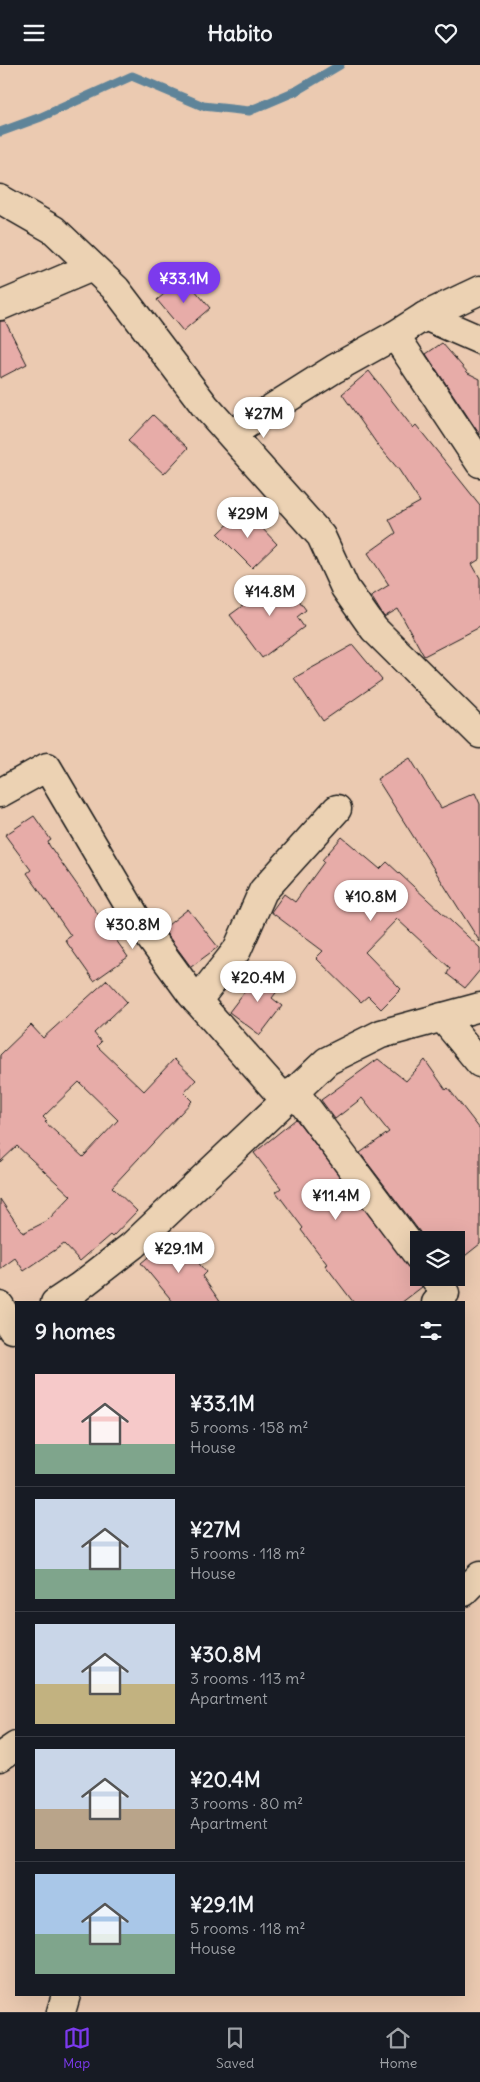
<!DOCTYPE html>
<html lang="en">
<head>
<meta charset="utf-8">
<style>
  :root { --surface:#171b24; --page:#242831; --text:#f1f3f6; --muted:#9ea1a6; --line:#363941; --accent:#7c3aed }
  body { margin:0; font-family:Delius,sans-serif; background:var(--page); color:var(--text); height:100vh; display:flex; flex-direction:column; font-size:19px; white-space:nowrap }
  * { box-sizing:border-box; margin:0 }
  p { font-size:16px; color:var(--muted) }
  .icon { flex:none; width:28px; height:28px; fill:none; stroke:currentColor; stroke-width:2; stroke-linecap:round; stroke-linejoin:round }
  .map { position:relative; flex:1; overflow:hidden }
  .details { position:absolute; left:15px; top:1236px; width:450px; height:695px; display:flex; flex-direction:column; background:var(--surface); border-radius:0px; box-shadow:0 5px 20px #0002 }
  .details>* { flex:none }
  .controls { position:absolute; left:410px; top:1166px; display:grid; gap:10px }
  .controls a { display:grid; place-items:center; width:55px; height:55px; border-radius:0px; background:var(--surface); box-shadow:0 5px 20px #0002; font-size:25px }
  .price { position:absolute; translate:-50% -42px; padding:0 11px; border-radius:18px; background:#fff; color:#222; font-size:16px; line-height:32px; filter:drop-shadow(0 1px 2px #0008) }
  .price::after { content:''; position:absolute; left:50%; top:30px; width:15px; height:11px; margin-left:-8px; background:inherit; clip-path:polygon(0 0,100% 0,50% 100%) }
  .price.current { background:var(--accent); color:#fff }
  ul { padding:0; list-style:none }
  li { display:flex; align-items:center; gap:15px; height:125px; padding:0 20px }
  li+li { border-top:1px solid var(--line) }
  li span { display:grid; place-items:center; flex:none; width:140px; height:100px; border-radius:0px; color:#555 }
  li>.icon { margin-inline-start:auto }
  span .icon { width:60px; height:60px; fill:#fffc; stroke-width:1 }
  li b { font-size:21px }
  h2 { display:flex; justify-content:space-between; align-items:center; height:60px; padding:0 20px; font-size:21px }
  header { display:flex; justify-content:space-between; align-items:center; height:65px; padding:0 20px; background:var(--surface); font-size:22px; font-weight:700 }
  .menu { display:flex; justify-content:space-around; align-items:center; height:70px; border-top:1px solid var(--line); background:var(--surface); font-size:14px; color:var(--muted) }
  .menu a { display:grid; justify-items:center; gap:2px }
  .menu .current { color:var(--accent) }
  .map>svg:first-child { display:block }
</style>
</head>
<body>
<header><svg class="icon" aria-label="menu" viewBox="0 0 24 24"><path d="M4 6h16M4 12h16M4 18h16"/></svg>Habito<svg class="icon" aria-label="heart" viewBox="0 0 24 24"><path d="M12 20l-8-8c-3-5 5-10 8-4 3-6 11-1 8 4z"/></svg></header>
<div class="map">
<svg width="480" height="1947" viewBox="0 0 480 1947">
  <rect width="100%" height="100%" fill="#ebcab1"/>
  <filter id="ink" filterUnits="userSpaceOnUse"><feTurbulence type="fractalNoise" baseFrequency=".02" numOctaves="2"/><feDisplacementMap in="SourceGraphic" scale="10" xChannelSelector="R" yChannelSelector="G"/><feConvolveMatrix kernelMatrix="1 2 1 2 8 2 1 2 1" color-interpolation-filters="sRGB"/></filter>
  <g filter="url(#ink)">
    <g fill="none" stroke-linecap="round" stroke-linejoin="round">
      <polyline stroke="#5f8499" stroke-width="9" points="0,67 41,52 132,11 203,41 249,46 296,26 340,0"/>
    </g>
    <g fill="#e7aca8" stroke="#1c1c1c" fill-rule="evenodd">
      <polygon points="184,212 210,243 183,266 157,235"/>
      <polygon points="0,256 5,256 27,299 0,313"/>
      <polygon points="442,278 468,308 480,314 480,370 426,289"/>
      <polygon points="369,306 413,363 416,360 480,440 480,494 472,499 480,513 480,562 424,591 398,544 384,552 371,531 389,520 368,488 396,468 389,454 420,437 399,405 377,379 342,329"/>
      <polygon points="153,350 188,383 164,409 128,376"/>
      <polygon points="244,444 277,479 252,503 218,469"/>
      <polygon points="282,512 306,545 297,552 304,562 262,593 230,550"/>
      <polygon points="353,580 382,615 323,656 294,613"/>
      <polygon points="410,693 441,743 475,728 480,739 480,877 377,714"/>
      <polygon points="34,751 51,775 48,777 49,780 128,892 94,916 65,875 71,871 27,808 31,805 5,770"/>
      <polygon points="342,772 380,804 387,797 480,883 480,905 465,923 447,909 450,903 397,854 365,887 401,924 381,944 368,931 361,937 316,893 323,886 271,847 284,829 295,837 324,797 322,795"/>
      <polygon points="188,844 218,882 191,902 163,864"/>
      <polygon points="262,904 282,920 272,933 282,941 260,970 229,947"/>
      <path d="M107,915L127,937L94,968L101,977L97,981L144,1026L174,994L196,1015L184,1028L192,1036L112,1122L137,1146L112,1172L110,1170L80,1196L64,1179L24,1206L15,1193L0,1204V1134L23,1168L47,1156L71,1131L17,1081L0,1097V990L31,960L43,973ZM79,1017L118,1055L83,1092L45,1057L47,1056L43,1052Z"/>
      <polygon points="378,994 406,1016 425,995 446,1025 448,1023 480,1064 480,1179 456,1198 456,1175 426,1175 360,1088 389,1067 362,1033 335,1054 321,1035"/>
      <polygon points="296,1054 420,1217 422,1222 401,1238 354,1238 325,1200 327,1199 301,1165 303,1163 276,1127 281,1123 254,1088"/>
      <polygon points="175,1170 206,1207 202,1211 221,1238 174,1238 141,1198"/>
    </g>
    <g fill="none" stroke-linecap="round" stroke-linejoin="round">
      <g stroke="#1c1c1c" stroke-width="31">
        <g id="minor">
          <polyline points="0,134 54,165 116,224 205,341 321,471 345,523 374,564 480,669"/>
          <polyline points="0,241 92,202"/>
          <polyline points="425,251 480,225"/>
          <polyline points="395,270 425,251 480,275"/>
          <polyline points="231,369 334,304 395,270 480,398"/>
          <polyline points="0,728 47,702 138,856 192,930 285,1035"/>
          <polyline points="197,936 237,885 263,826 337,744"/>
          <polyline points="442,952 480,998"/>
          <polyline points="294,1026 419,1192"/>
          <polyline points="434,1212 445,1228 436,1238"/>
          <polyline points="55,1238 79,1222 133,1180 327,996 381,969 480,942"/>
          <polyline points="0,1241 12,1264"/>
          <polyline points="464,1527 480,1511"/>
          <polyline points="0,1692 16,1681"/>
          <polyline points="61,1947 66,1930"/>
        </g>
      </g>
      <use href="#minor" stroke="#ecd2b3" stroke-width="28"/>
    </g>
  </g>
</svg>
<div class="controls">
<a><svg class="icon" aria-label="layers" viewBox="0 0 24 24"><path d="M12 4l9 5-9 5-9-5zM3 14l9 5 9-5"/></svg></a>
</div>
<b class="price current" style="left:184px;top:239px">¥33.1M</b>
<b class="price" style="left:264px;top:374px">¥27M</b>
<b class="price" style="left:248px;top:474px">¥29M</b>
<b class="price" style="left:270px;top:552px">¥14.8M</b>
<b class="price" style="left:371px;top:857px">¥10.8M</b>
<b class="price" style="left:133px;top:885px">¥30.8M</b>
<b class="price" style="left:258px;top:938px">¥20.4M</b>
<b class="price" style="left:336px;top:1156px">¥11.4M</b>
<b class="price" style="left:179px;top:1209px">¥29.1M</b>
<section class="details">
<h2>9 homes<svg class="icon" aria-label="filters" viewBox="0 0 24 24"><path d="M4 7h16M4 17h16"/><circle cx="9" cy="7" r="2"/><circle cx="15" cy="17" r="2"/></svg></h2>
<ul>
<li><span style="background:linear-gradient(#f6c9c9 70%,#7fa58c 0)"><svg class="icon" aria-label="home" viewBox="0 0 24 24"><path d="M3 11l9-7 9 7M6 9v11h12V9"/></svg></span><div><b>¥33.1M</b><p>5 rooms · 158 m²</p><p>House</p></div></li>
<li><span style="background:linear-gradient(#c9d6e8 70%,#7fa58c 0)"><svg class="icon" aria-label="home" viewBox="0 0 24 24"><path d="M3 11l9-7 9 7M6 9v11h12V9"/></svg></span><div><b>¥27M</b><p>5 rooms · 118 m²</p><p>House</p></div></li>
<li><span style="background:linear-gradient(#c9d6e8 60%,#c2b280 0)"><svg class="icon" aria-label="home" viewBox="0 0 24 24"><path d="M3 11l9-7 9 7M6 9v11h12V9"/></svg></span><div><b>¥30.8M</b><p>3 rooms · 113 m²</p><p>Apartment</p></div></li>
<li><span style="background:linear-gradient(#c9d6e8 60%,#b9a48a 0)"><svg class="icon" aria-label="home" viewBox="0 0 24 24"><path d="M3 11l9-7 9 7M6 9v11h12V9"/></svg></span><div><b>¥20.4M</b><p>3 rooms · 80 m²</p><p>Apartment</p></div></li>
<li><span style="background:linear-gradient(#a9c7e8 60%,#7fa58c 0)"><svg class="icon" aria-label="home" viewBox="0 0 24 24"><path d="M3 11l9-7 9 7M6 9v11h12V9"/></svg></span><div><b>¥29.1M</b><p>5 rooms · 118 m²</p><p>House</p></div></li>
</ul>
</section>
</div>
<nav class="menu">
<a class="current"><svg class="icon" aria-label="map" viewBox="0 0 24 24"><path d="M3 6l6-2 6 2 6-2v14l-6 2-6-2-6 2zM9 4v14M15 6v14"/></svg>Map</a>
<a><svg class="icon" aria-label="saved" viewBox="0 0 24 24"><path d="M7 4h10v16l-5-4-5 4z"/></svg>Saved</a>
<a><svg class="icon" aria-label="home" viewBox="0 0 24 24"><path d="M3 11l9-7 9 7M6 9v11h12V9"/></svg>Home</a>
</nav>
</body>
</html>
